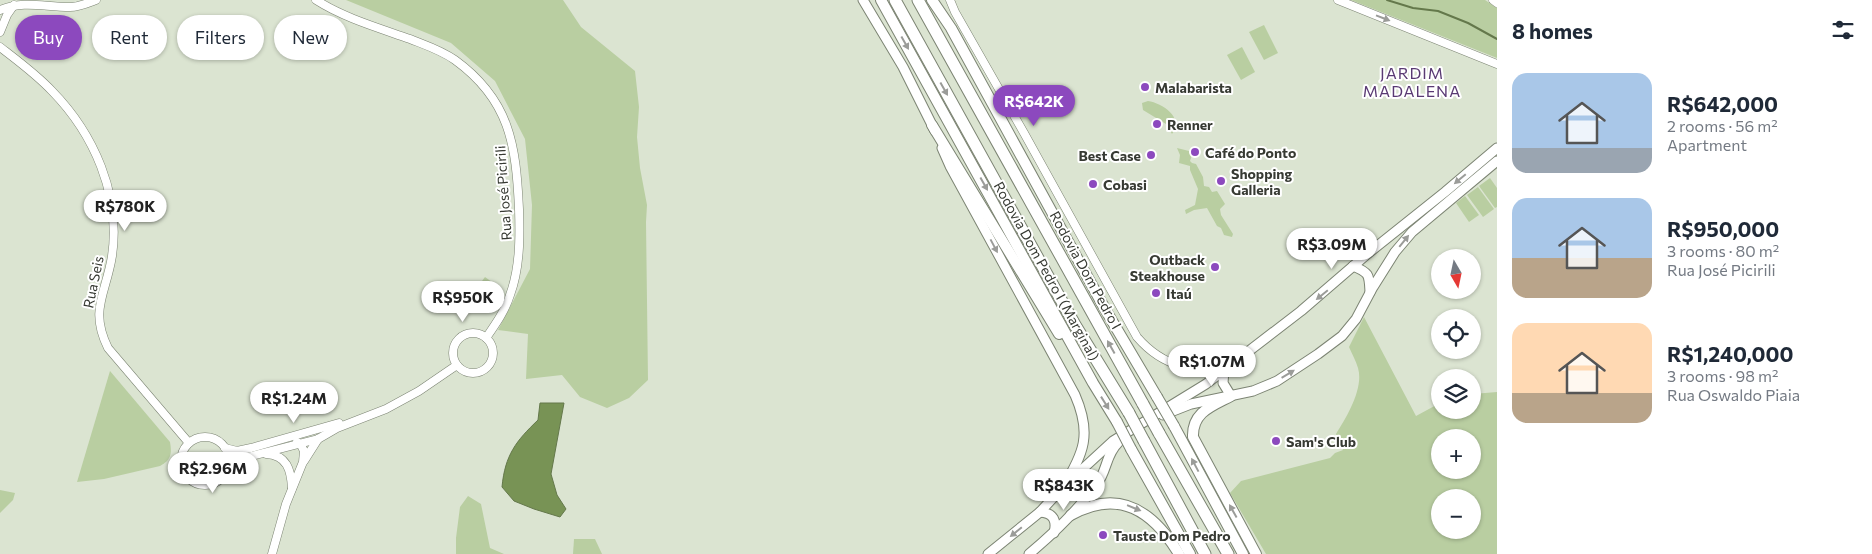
<!DOCTYPE html>
<html lang="en">
<head>
<meta charset="utf-8">
<style>
  :root { --surface:#fff; --page:#f2f2f3; --text:#1f2937; --muted:#747a83; --accent:#8c49be }
  body { margin:0; font-family:Commissioner,sans-serif; background:var(--page); color:var(--text); height:100vh; display:flex; flex-direction:column; font-size:19px; white-space:nowrap }
  * { box-sizing:border-box; margin:0 }
  p { font-size:16px; color:var(--muted) }
  .icon { flex:none; width:28px; height:28px; fill:none; stroke:currentColor; stroke-width:2; stroke-linecap:round; stroke-linejoin:round }
  .map { position:relative; flex:1; overflow:hidden }
  .drawer { display:flex; flex-direction:column; background:var(--surface); width:375px }
  .drawer>* { flex:none }
  .hud { position:absolute; left:15px; top:15px; width:475px; height:45px; display:flex; gap:10px }
  .needle { width:32px; rotate:171deg }
  .fabs { position:absolute; left:1431px; top:249px; display:grid; gap:10px }
  .fabs a { display:grid; place-items:center; width:50px; height:50px; border-radius:50%; background:var(--surface); box-shadow:0 1px 4px #0004; font-size:25px }
  .price { position:absolute; translate:-50% -42px; padding:0 11px; border-radius:18px; background:#fff; color:#222; font-size:16px; line-height:32px; filter:drop-shadow(0 1px 2px #0008) }
  .price::after { content:''; position:absolute; left:50%; top:30px; width:15px; height:11px; margin-left:-8px; background:inherit; clip-path:polygon(0 0,100% 0,50% 100%) }
  .price.on { background:var(--accent); color:#fff }
  ul { padding:0; list-style:none }
  li { display:flex; align-items:center; gap:15px; height:125px; padding:0 15px }
  li span { display:grid; place-items:center; flex:none; width:140px; height:100px; border-radius:15px; color:#555 }
  li>.icon { margin-inline-start:auto }
  span .icon { width:60px; height:60px; fill:#fffc; stroke-width:1 }
  li b { font-size:21px }
  h2 { display:flex; justify-content:space-between; align-items:center; height:60px; padding:0 15px; font-size:21px }
  .tag { padding:0 18px; border-radius:22px; background:var(--surface); box-shadow:0 1px 4px #0004; font-size:18px; line-height:45px }
  .tag.on { background:var(--accent); color:#fff }
  main { display:flex; flex:1; min-height:0 }
  .map>svg:first-child { display:block }
</style>
</head>
<body>
<main>
<div class="map">
<svg width="1497" height="554" viewBox="0 0 1497 554">
  <rect width="100%" height="100%" fill="#dbe4d1"/>
  <g fill="#b9cea1" fill-rule="evenodd">
    <polygon points="346,0 563,0 581,27 635,71 639,107 637,137 640,168 647,205 646,222 648,380 629,398 607,408 580,397 562,375 526,379 528,334 498,330 530,269 532,205 525,139 495,81 451,43"/>
    <polygon points="1351,0 1485,0 1497,8 1497,58"/>
    <polygon points="1264,25 1278,53 1264,60 1249,32"/>
    <polygon points="1242,47 1255,72 1241,80 1227,55"/>
    <path d="M1148,101C1162,103 1185,118 1172,134L1166,124L1143,110L1142,103Z"/>
    <polygon points="1177,148 1189,151 1192,155 1190,161 1192,163 1196,164 1203,177 1204,186 1209,187 1212,192 1217,191 1225,204 1220,209 1221,215 1233,234 1232,237 1224,235 1221,228 1217,226 1207,208 1194,210 1186,214 1185,210 1195,205 1198,189 1190,170 1190,166 1179,163 1180,155"/>
    <polygon points="1490,178 1497,188 1497,207 1495,208 1479,186"/>
    <polygon points="1478,187 1494,209 1483,217 1467,195"/>
    <polygon points="1465,196 1479,215 1469,222 1456,203"/>
    <polygon points="485,277 496,285 480,308 468,300"/>
    <polygon points="441,281 460,292 455,302 435,290"/>
    <path d="M1364,317L1416,416L1440,403V410H1472L1473,394L1497,392V554H1266L1230,493L1241,481L1330,458L1335,453L1343,450L1336,434C1347,417 1364,388 1358,368C1356,361 1352,354 1349,347ZM1440,438H1472V470H1440ZM1440,498H1472V530H1440Z"/>
    <path d="M110,371L170,442C172,454 171,460 160,466L104,479L77,482Z"/>
    <polygon points="0,490 15,493 13,500 0,513"/>
    <polygon points="468,496 481,504 490,548 504,554 456,554 456,538 460,507"/>
    <polygon points="574,539 595,539 602,554 573,554"/>
  </g>
  <path fill="#789355" stroke="#64784b" d="M540,403H564L551,474L557,495L566,509L560,517L534,509L514,501L502,487C505,455 516,441 538,420Z"/>
  <g fill="none" stroke-linecap="round" stroke-linejoin="round">
    <polyline stroke="#64784b" stroke-width="2" points="1387,0 1413,8 1438,11 1468,23 1497,39"/>
    <g stroke="#7c8473" stroke-width="9">
      <g id="tertiary">
        <path d="M316,0C344,18 379,28 410,39C425,45 441,50 455,60C510,100 516,145 519,209C520,238 520,268 510,295C505,311 495,325 486,338"/>
        <path d="M950,0L955,12L1024,133L1137,337C1162,366 1197,377 1233,361"/>
        <polyline points="1338,0 1497,64"/>
        <polyline points="1493,0 1497,3"/>
        <path d="M0,10C25,0 43,7 70,7C79,7 88,3 96,0"/>
        <polyline points="0,32 7,15 14,5"/>
        <path d="M0,47C18,61 36,74 52,91C94,134 121,195 112,256C106,294 89,310 108,348L189,443"/>
        <circle cx="473" cy="353" r="20"/>
        <circle cx="205" cy="461" r="24"/>
        <polyline points="225,448 237,451 251,448 339,423"/>
        <path d="M266,454C287,455 291,470 292,488"/>
        <polyline points="304,461 318,439"/>
        <polyline points="226,471 236,462 244,458 318,439 337,428 386,409 419,391 457,365"/>
        <polyline points="272,554 286,504 303,462 304,451 301,445 297,442"/>
      </g>
    </g>
    <g stroke="#7c8473" stroke-width="11">
      <g id="secondary">
        <path d="M1353,266C1370,273 1369,275 1370,292"/>
        <polyline points="1224,370 1223,383 1231,396"/>
        <polyline points="1163,415 1191,404 1253,391 1277,381 1318,354 1342,336 1356,319 1373,287 1395,252 1412,232 1497,161"/>
        <path d="M1040,512C1054,513 1057,521 1054,533"/>
        <polyline points="988,554 1040,512 1063,487 1113,441 1206,384 1301,311 1366,255 1445,192 1497,148"/>
        <path d="M1029,554C1054,533 1078,510 1097,484C1107,471 1106,454 1118,443"/>
      </g>
    </g>
    <g stroke="#7c8473" stroke-width="11">
      <g id="primary">
        <polyline points="863,0 903,67 935,131"/>
        <path d="M942,148L950,166L1075,395C1092,434 1084,453 1063,487"/>
      </g>
    </g>
    <g stroke="#7c8473" stroke-width="12">
      <g id="trunk">
        <polyline points="881,0 1093,383 1117,422"/>
        <polyline points="932,0 951,28 1105,309 1157,397"/>
        <polyline points="932,125 1059,334"/>
        <path d="M1231,396C1212,406 1192,412 1193,437L1256,554"/>
        <polyline points="1174,426 1243,554"/>
        <polyline points="1131,449 1190,554"/>
        <path d="M1071,515C1119,488 1153,511 1179,554"/>
      </g>
    </g>
    <g stroke="#7c8473" stroke-width="13">
      <g id="motorway">
        <polyline points="895,0 1075,325 1129,413"/>
        <polyline points="918,0 1143,404"/>
        <polyline points="1159,433 1228,554"/>
        <polyline points="1144,441 1205,554"/>
      </g>
    </g>
    <use href="#tertiary" stroke="#fff" stroke-width="8"/>
    <use href="#secondary" stroke="#fff" stroke-width="9"/>
    <use href="#primary" stroke="#fff" stroke-width="9"/>
    <use href="#trunk" stroke="#fff" stroke-width="10"/>
    <use href="#motorway" stroke="#fff" stroke-width="11"/>
    <g stroke="#7c8473" stroke-width="12" stroke-linecap="butt">
      <g id="trunk-bridge">
        <polyline points="1157,397 1174,426"/>
        <polyline points="1117,422 1131,449"/>
      </g>
    </g>
    <g stroke="#7c8473" stroke-width="13" stroke-linecap="butt">
      <g id="motorway-bridge">
        <polyline points="1143,404 1159,433"/>
        <polyline points="1129,413 1144,441"/>
      </g>
    </g>
    <use href="#trunk-bridge" stroke="#fff" stroke-width="10"/>
    <use href="#motorway-bridge" stroke="#fff" stroke-width="11"/>
  </g>
  <defs><path id="oneway-solid" d="M-6-.8H1V-3.2L6.5 0L1 3.2V.8H-6Z" transform="scale(1.25)"/></defs>
  <g fill="#9b9c99">
    <use href="#oneway-solid" transform="translate(1383 18) rotate(21)"/>
    <use href="#oneway-solid" transform="translate(905 43) rotate(61)"/>
    <use href="#oneway-solid" transform="translate(944 89) rotate(61)"/>
    <use href="#oneway-solid" transform="translate(1460 179) rotate(140)"/>
    <use href="#oneway-solid" transform="translate(984 184) rotate(61)"/>
    <use href="#oneway-solid" transform="translate(1404 241) rotate(-51)"/>
    <use href="#oneway-solid" transform="translate(994 246) rotate(62)"/>
    <use href="#oneway-solid" transform="translate(1322 295) rotate(141)"/>
    <use href="#oneway-solid" transform="translate(1111 347) rotate(-119)"/>
    <use href="#oneway-solid" transform="translate(1288 374) rotate(-31)"/>
    <use href="#oneway-solid" transform="translate(1105 403) rotate(58)"/>
    <use href="#oneway-solid" transform="translate(1195 465) rotate(-118)"/>
    <use href="#oneway-solid" transform="translate(1134 508) rotate(22)"/>
    <use href="#oneway-solid" transform="translate(1233 511) rotate(-119)"/>
    <use href="#oneway-solid" transform="translate(1016 532) rotate(141)"/>
  </g>
  <g fill="#8c49be" stroke="#fff" stroke-width="2">
    <circle cx="1145" cy="87" r="5"/>
    <circle cx="1157" cy="124" r="5"/>
    <circle cx="1195" cy="152" r="5"/>
    <circle cx="1151" cy="155" r="5"/>
    <circle cx="1221" cy="181" r="5"/>
    <circle cx="1093" cy="184" r="5"/>
    <circle cx="1215" cy="267" r="5"/>
    <circle cx="1156" cy="293" r="5"/>
    <circle cx="1276" cy="441" r="5"/>
    <circle cx="1103" cy="535" r="5"/>
  </g>
  <g text-anchor="middle" dominant-baseline="central" stroke-width="4" stroke-linejoin="round" paint-order="stroke">
    <g font-size="14" font-weight="bold" fill="#373a33" stroke="#fff" text-anchor="start">
      <text x="1155" y="87">Malabarista</text>
      <text x="1167" y="124">Renner</text>
      <text x="1205" y="152">Café do Ponto</text>
      <text x="1141" y="155" text-anchor="end">Best Case</text>
      <text x="1231" y="173">Shopping<tspan x="1231" dy="16">Galleria</tspan></text>
      <text x="1103" y="184">Cobasi</text>
      <text x="1205" y="259" text-anchor="end">Outback<tspan x="1205" dy="16">Steakhouse</tspan></text>
      <text x="1166" y="293">Itaú</text>
      <text x="1286" y="441">Sam's Club</text>
      <text x="1113" y="535">Tauste Dom Pedro</text>
    </g>
    <g font-size="14" fill="#373a33" stroke="#fff">
      <text transform="translate(503 193) rotate(-94)">Rua José Picirili</text>
      <text transform="translate(1086 270) rotate(61)">Rodovia Dom Pedro I</text>
      <text transform="translate(1047 271) rotate(61)">Rodovia Dom Pedro I (Marginal)</text>
      <text transform="translate(93 282) rotate(-78)">Rua Seis</text>
    </g>
    <g font-size="16" letter-spacing="1" fill="#593973" stroke="#fff">
      <text x="1412" y="72">JARDIM<tspan x="1412" dy="18">MADALENA</tspan></text>
    </g>
  </g>
</svg>
<div class="fabs">
<a><svg class="needle" viewBox="-14 -14 28 28"><path d="M0-13l5 13h-10z" fill="#e53935"/><path d="M0 13l5-13h-10z" fill="#747a83"/></svg></a>
<a><svg class="icon" aria-label="locate" viewBox="0 0 24 24"><circle cx="12" cy="12" r="6"/><path d="M12 2v4M12 18v4M2 12h4M18 12h4"/></svg></a>
<a><svg class="icon" aria-label="layers" viewBox="0 0 24 24"><path d="M12 4l9 5-9 5-9-5zM3 14l9 5 9-5"/></svg></a>
<a>+</a>
<a>−</a>
</div>
<b class="price on" style="left:1034px;top:127px">R$642K</b>
<b class="price" style="left:125px;top:232px">R$780K</b>
<b class="price" style="left:1332px;top:270px">R$3.09M</b>
<b class="price" style="left:463px;top:323px">R$950K</b>
<b class="price" style="left:1212px;top:387px">R$1.07M</b>
<b class="price" style="left:294px;top:424px">R$1.24M</b>
<b class="price" style="left:213px;top:494px">R$2.96M</b>
<b class="price" style="left:1064px;top:511px">R$843K</b>
<div class="hud">
<a class="tag on">Buy</a>
<a class="tag">Rent</a>
<a class="tag">Filters</a>
<a class="tag">New</a>
</div>
</div>
<section class="drawer">
<h2>8 homes<svg class="icon" aria-label="filters" viewBox="0 0 24 24"><path d="M4 7h16M4 17h16"/><circle cx="9" cy="7" r="2"/><circle cx="15" cy="17" r="2"/></svg></h2>
<ul>
<li><span style="background:linear-gradient(#a9c7e8 75%,#9aa5b1 0)"><svg class="icon" aria-label="home" viewBox="0 0 24 24"><path d="M3 11l9-7 9 7M6 9v11h12V9"/></svg></span><div><b>R$642,000</b><p>2 rooms · 56 m²</p><p>Apartment</p></div></li>
<li><span style="background:linear-gradient(#a9c7e8 60%,#b9a48a 0)"><svg class="icon" aria-label="home" viewBox="0 0 24 24"><path d="M3 11l9-7 9 7M6 9v11h12V9"/></svg></span><div><b>R$950,000</b><p>3 rooms · 80 m²</p><p>Rua José Picirili</p></div></li>
<li><span style="background:linear-gradient(#ffd9b3 70%,#b9a48a 0)"><svg class="icon" aria-label="home" viewBox="0 0 24 24"><path d="M3 11l9-7 9 7M6 9v11h12V9"/></svg></span><div><b>R$1,240,000</b><p>3 rooms · 98 m²</p><p>Rua Oswaldo Piaia</p></div></li>
</ul>
</section>
</main>
</body>
</html>
